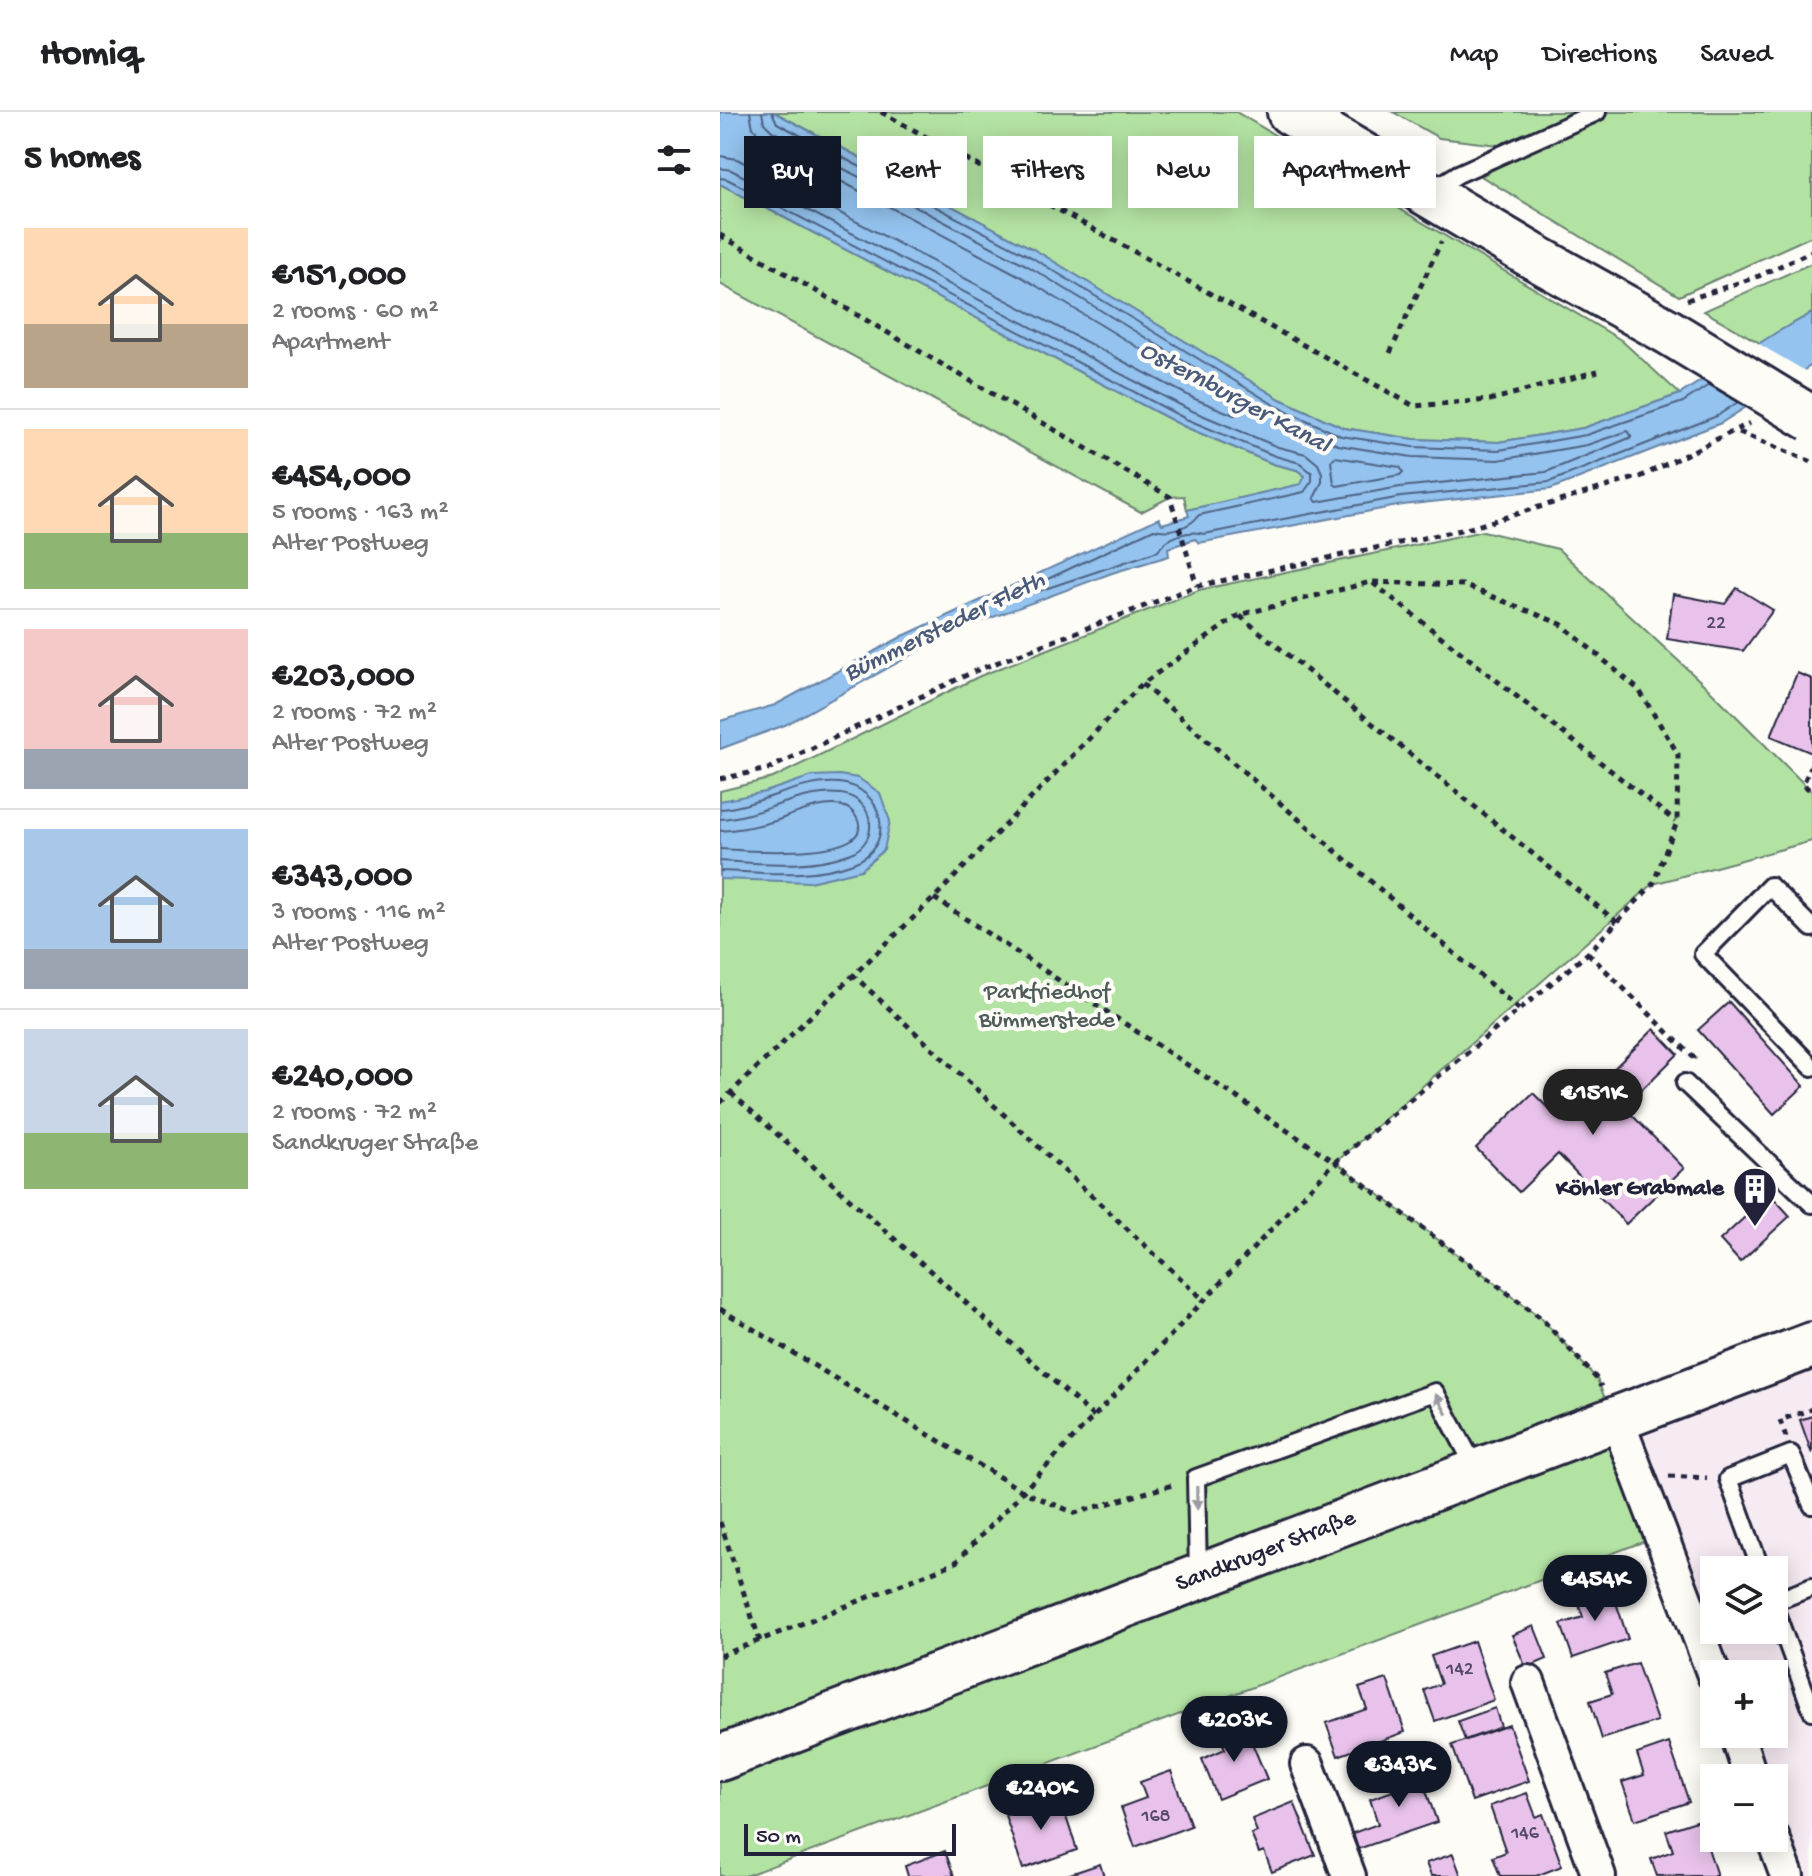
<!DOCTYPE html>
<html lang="en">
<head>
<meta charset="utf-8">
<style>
  :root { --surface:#fff; --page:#f2f2f2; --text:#202124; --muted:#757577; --line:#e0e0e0; --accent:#111827 }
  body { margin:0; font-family:"Gochi Hand",sans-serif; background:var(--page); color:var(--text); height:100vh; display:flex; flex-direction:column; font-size:30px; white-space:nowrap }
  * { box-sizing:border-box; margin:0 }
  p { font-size:26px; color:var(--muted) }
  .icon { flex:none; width:44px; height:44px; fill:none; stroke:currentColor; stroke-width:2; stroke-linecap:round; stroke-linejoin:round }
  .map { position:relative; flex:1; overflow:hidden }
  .drawer { display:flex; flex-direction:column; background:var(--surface); width:720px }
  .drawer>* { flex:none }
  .top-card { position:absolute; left:24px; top:24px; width:760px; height:72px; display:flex; gap:16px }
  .buttons { position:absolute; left:980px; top:1444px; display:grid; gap:16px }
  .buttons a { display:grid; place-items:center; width:88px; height:88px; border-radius:0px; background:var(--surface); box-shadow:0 4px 20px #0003; font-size:40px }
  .scale { position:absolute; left:24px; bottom:20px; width:212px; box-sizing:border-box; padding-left:8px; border:4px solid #22223b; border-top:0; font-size:22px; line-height:28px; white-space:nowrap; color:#22223b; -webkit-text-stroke:6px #fdfcf7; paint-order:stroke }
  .price { position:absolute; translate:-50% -68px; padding:0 18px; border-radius:28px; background:var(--accent); color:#fff; font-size:26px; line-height:52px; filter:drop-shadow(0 2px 4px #0008) }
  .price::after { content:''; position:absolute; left:50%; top:48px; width:24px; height:18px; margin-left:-12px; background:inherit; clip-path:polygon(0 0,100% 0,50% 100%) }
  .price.active { background:#222; color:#fff }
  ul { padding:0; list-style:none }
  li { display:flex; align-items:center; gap:24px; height:200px; padding:0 24px }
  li+li { border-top:2px solid var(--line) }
  li span { display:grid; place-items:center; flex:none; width:224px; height:160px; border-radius:0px; color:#555 }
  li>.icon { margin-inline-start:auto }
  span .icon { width:96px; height:96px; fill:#fffc; stroke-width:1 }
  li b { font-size:34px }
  h2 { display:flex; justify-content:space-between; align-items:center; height:96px; padding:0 24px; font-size:34px }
  .tag { padding:0 28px; border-radius:0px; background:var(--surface); box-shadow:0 4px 20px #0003; font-size:28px; line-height:72px }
  .tag.active { background:var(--accent); color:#fff }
  header { display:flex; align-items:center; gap:48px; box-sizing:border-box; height:112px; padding:0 40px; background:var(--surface); border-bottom:2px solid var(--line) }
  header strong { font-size:38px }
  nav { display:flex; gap:44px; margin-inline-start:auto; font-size:28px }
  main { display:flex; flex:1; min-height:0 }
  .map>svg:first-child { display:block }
</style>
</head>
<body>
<header>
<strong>Homiq</strong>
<nav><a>Map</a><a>Directions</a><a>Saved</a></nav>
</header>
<main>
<section class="drawer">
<h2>5 homes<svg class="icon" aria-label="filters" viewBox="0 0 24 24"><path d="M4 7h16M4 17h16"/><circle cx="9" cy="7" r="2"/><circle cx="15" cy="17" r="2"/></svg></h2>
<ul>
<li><span style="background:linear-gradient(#ffd9b3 60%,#b9a48a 0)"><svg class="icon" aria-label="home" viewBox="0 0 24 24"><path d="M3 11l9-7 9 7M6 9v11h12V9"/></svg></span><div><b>€151,000</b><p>2 rooms · 60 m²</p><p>Apartment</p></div></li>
<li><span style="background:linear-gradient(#ffd9b3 65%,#8fb573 0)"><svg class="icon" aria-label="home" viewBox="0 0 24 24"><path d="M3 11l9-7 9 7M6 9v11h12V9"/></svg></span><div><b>€454,000</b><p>5 rooms · 163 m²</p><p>Alter Postweg</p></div></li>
<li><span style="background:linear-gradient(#f6c9c9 75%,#9aa5b1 0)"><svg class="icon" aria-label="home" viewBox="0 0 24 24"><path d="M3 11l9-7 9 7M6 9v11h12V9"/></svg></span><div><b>€203,000</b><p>2 rooms · 72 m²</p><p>Alter Postweg</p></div></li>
<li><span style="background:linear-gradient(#a9c7e8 75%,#9aa5b1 0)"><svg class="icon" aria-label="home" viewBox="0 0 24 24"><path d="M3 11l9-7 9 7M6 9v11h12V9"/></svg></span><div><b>€343,000</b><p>3 rooms · 116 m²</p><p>Alter Postweg</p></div></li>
<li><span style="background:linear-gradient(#c9d6e8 65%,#8fb573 0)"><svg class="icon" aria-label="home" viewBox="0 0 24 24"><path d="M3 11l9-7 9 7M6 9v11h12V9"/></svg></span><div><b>€240,000</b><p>2 rooms · 72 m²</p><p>Sandkruger Straße</p></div></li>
</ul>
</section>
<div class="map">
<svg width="1092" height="1764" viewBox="0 0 1092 1764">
  <rect width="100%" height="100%" fill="#fdfcf7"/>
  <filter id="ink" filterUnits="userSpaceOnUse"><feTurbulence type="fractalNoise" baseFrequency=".0125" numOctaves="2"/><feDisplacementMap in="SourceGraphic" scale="16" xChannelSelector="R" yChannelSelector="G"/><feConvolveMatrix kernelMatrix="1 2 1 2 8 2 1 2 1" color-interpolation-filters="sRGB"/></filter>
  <g filter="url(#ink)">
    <path fill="#f7ebf3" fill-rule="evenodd" d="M1092,1237V1764H1067L1054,1726V1666H1033L1017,1622H1054V1562H994L897,1308ZM994,1458H1054V1518H994Z"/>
    <g fill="#b3e3a3" stroke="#6a826f" stroke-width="2">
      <polygon points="54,0 516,0 901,228 960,282 863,316 778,330 694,327 624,316 560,287 315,138"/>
      <polygon points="673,0 1092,0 1092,124 959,184 761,64 812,37 719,26"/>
      <polygon points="0,72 463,314 553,352 577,358 585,364 582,372 467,398 464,384 450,385 421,400 0,172"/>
      <polygon points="1092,151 1092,201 1040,231 984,199"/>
      <polygon points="763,419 838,437 992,580 1092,680 1092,729 933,772 616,1050 821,1206 877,1267 893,1306 897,1308 939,1424 25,1764 0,1764 0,679 53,666 260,564 479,478"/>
    </g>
    <g fill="#93c3ee" stroke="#6683a6" stroke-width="2">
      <polygon points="0,0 54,0 315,138 560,287 624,316 694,327 778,330 863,316 960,282 1057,220 1092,201 1092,253 1001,311 831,377 683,393 479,431 475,427 448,436 449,444 392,461 233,520 65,613 0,637 0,609 55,593 183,524 439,406 442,412 469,404 467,398 581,372 585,364 577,358 553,352 463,314 0,72"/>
      <polygon points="119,663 138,666 160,681 170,709 164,738 141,758 90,770 0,767 0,689 45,680 92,664"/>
    </g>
    <polygon fill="#fdfcf7" points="1034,229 1087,260 1030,297 977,266"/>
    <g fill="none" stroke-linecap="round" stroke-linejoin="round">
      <g stroke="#4f6283" stroke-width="2">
        <polyline points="52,0 57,11 311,145 556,294 621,324 693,335 779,338 866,323 963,290 989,273"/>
        <polyline points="0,44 17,47 475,287 514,303 519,301 518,296 300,164 45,29 33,16 30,0"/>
        <polyline points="0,56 11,58 470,298 558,335 586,342 598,352 602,361 602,370 594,386 597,390 680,375 826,360 912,325 908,319 867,333 778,348 692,345 618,333 551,302 306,153 52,19 44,11 42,0"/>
        <path d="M0,66L7,67L466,307L555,344L580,351L592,361V369L584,380L479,403C470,416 449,421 434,417L315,473L313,477L316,480L438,439C446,425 469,417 484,422L681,385L829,370L997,304L1018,290"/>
        <polygon points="615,345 680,355 683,360 680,363 617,374 614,372 611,349"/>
        <path d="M0,697C40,694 79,668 119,671C165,675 177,736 133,751C90,767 45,760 0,759"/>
        <path d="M0,707C40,705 82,677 121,682C154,686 162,730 129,742C88,757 43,751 0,749"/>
        <path d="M0,719C18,718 38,714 55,709C73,703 121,680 135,703C166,751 17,738 0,737"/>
      </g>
    </g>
    <g fill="#e8c2eb" stroke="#22223b" stroke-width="2">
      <polygon points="1017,476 1053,498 1023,539 947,527 953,482 1005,492"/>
      <polygon points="1077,561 1092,567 1092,641 1051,624"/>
      <polygon points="1009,890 1084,974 1054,1002 978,918"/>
      <polygon points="934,917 958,942 904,995 964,1056 906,1112 838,1042 799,1080 756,1036 813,981 841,1009"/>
      <polygon points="1050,1082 1070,1104 1020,1150 1000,1128"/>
      <polygon points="1092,1304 1092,1342 1080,1308"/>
      <polygon points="890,1472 908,1527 853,1546 841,1512 863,1505 856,1484"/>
      <polygon points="814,1514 827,1547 806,1556 792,1523"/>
      <polygon points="754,1529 774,1588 715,1609 704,1578 721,1572 711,1544"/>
      <polygon points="917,1551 937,1609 882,1627 870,1589 892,1582 885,1561"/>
      <polygon points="667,1567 685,1620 618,1644 606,1611 647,1597 639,1576"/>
      <polygon points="775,1596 781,1615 745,1628 738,1609"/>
      <polygon points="789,1613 809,1669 752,1689 732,1633"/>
      <polygon points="525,1614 547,1667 498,1687 482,1647 505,1637 500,1624"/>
      <polygon points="949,1631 969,1690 915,1708 902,1670 924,1663 917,1642"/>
      <polygon points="697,1653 717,1710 638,1737 633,1721 658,1712 650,1687 673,1679 667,1663"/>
      <polygon points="451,1659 471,1714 415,1735 401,1695 426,1686 420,1670"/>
      <polygon points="807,1681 816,1705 823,1702 842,1754 816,1764 780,1764 773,1745 786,1740 770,1694"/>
      <polygon points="339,1684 357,1738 303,1757 285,1703"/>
      <polygon points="574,1690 595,1743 552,1760 544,1739 539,1741 531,1722 537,1720 532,1707"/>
      <polygon points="979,1708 997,1764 937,1764 931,1747 953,1739 946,1719"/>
      <polygon points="225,1739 234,1764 188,1764 185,1754"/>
      <polygon points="733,1742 741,1764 711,1764 706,1751"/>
      <polygon points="380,1752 384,1764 344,1764"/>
    </g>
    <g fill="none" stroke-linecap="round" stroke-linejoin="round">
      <g stroke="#22223b" stroke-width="22">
        <g id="lane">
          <polyline points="712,78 738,62 877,0"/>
          <polyline points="1092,816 1050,774 983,842 1092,955"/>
          <polyline points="965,971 1092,1092"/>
          <polyline points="1041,1458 1008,1367 1071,1342 1092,1393"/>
          <polyline points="478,1463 476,1366 715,1280 757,1359"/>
          <polyline points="1054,1490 1092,1475"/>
          <polyline points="1054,1495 1092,1599"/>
        </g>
      </g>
      <g stroke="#22223b" stroke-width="38">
        <g id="street">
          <polyline points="897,1308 994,1563"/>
          <polyline points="808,1570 879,1764"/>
          <polyline points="1017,1622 1031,1666"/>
          <polyline points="587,1652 629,1764"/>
          <polyline points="1053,1726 1067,1764"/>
        </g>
      </g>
      <g stroke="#22223b" stroke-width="50">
        <g id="secondary">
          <polyline points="570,0 811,143 947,219"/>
          <polyline points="0,1646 1092,1233"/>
        </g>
      </g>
      <g stroke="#22223b" stroke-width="5" stroke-dasharray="6 6" stroke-linecap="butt">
        <polyline points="161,0 694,294 770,288 878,259"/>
        <polyline points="0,123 450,385 477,474"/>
        <polyline points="967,188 1039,164 1092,139"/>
        <polyline points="670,241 721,130"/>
        <polyline points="1019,320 1092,350"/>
        <polyline points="653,471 956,710"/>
        <polyline points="520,504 898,811"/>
        <polyline points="422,572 800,898"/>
        <polyline points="1092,652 1083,672 1092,680"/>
        <polyline points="0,667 48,657 255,559 477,474 750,416 922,364 1030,311"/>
        <polyline points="868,841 974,946 972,951"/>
        <polyline points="132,862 484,1188"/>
        <polyline points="11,981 374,1305"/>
        <polyline points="0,991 214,786 422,572 519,503 651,470 743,473 841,512 919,578 958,642 957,710 933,772 868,841 615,1050 214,786"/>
        <polyline points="0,1197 304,1380 355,1401 456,1372"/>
        <polyline points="1066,1325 1060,1308 1092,1297"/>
        <polyline points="949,1364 987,1366"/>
        <polyline points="0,1410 40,1529"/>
        <polyline points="0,1544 235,1451 615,1050 821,1206 877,1267 881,1275"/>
      </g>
      <use href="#lane" stroke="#fdfcf7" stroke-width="16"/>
      <use href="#street" stroke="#fdfcf7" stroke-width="32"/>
      <use href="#secondary" stroke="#fdfcf7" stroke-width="44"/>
      <g stroke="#22223b" stroke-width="50" stroke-linecap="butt">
        <polyline id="secondary-bridge" points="947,219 1092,307"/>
      </g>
      <use href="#secondary-bridge" stroke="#fdfcf7" stroke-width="44"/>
    </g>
    <defs><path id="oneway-solid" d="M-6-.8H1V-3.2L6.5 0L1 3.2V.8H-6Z" transform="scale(2)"/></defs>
    <g fill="#9a9aa2">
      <use href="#oneway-solid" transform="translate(721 1292) rotate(-119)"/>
      <use href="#oneway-solid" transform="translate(477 1386) rotate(89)"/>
    </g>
  </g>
  <defs>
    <g id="building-pin" transform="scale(2.3)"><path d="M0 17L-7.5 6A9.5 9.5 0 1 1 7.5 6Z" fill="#22223b" stroke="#fdfcf7"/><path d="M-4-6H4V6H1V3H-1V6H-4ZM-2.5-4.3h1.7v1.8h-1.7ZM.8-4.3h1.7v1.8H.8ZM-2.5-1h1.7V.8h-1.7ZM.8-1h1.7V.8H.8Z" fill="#fff"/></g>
  </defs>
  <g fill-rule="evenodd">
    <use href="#building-pin" x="1035" y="1077"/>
  </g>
  <g text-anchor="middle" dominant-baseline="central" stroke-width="8" stroke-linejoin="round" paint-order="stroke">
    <g font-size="20" fill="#544a67">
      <text x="996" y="512">22</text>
      <text x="740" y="1558">142</text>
      <text x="436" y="1705">168</text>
      <text x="805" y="1722">146</text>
    </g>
    <g font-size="24" fill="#4e5c5a" stroke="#fdfcf7">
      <text x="327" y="881">Parkfriedhof<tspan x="327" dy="28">Bümmerstede</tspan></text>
    </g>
    <g font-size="24" font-weight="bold" fill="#22223b" stroke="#fdfcf7" text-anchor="end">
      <text x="1004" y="1077">Köhler Grabmale</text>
    </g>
    <g font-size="24" fill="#22223b" stroke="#fdfcf7">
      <text transform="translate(546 1440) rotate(-21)">Sandkruger Straße</text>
    </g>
    <g font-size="26" font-style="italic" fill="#4a5a7a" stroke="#fdfcf7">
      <text transform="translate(514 287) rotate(28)">Osternburger Kanal</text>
      <text transform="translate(225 516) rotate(-26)">Bümmersteder Fleth</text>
    </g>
  </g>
</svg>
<div class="buttons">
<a><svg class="icon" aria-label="layers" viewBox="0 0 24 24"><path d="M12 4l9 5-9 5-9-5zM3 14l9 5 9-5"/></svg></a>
<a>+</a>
<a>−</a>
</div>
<div class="scale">50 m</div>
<b class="price active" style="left:873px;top:1025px">€151K</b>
<b class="price" style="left:875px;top:1511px">€454K</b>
<b class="price" style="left:514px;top:1652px">€203K</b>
<b class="price" style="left:679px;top:1697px">€343K</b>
<b class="price" style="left:321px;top:1720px">€240K</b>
<div class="top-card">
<a class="tag active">Buy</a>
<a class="tag">Rent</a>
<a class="tag">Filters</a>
<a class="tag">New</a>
<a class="tag">Apartment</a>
</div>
</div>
</main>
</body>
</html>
